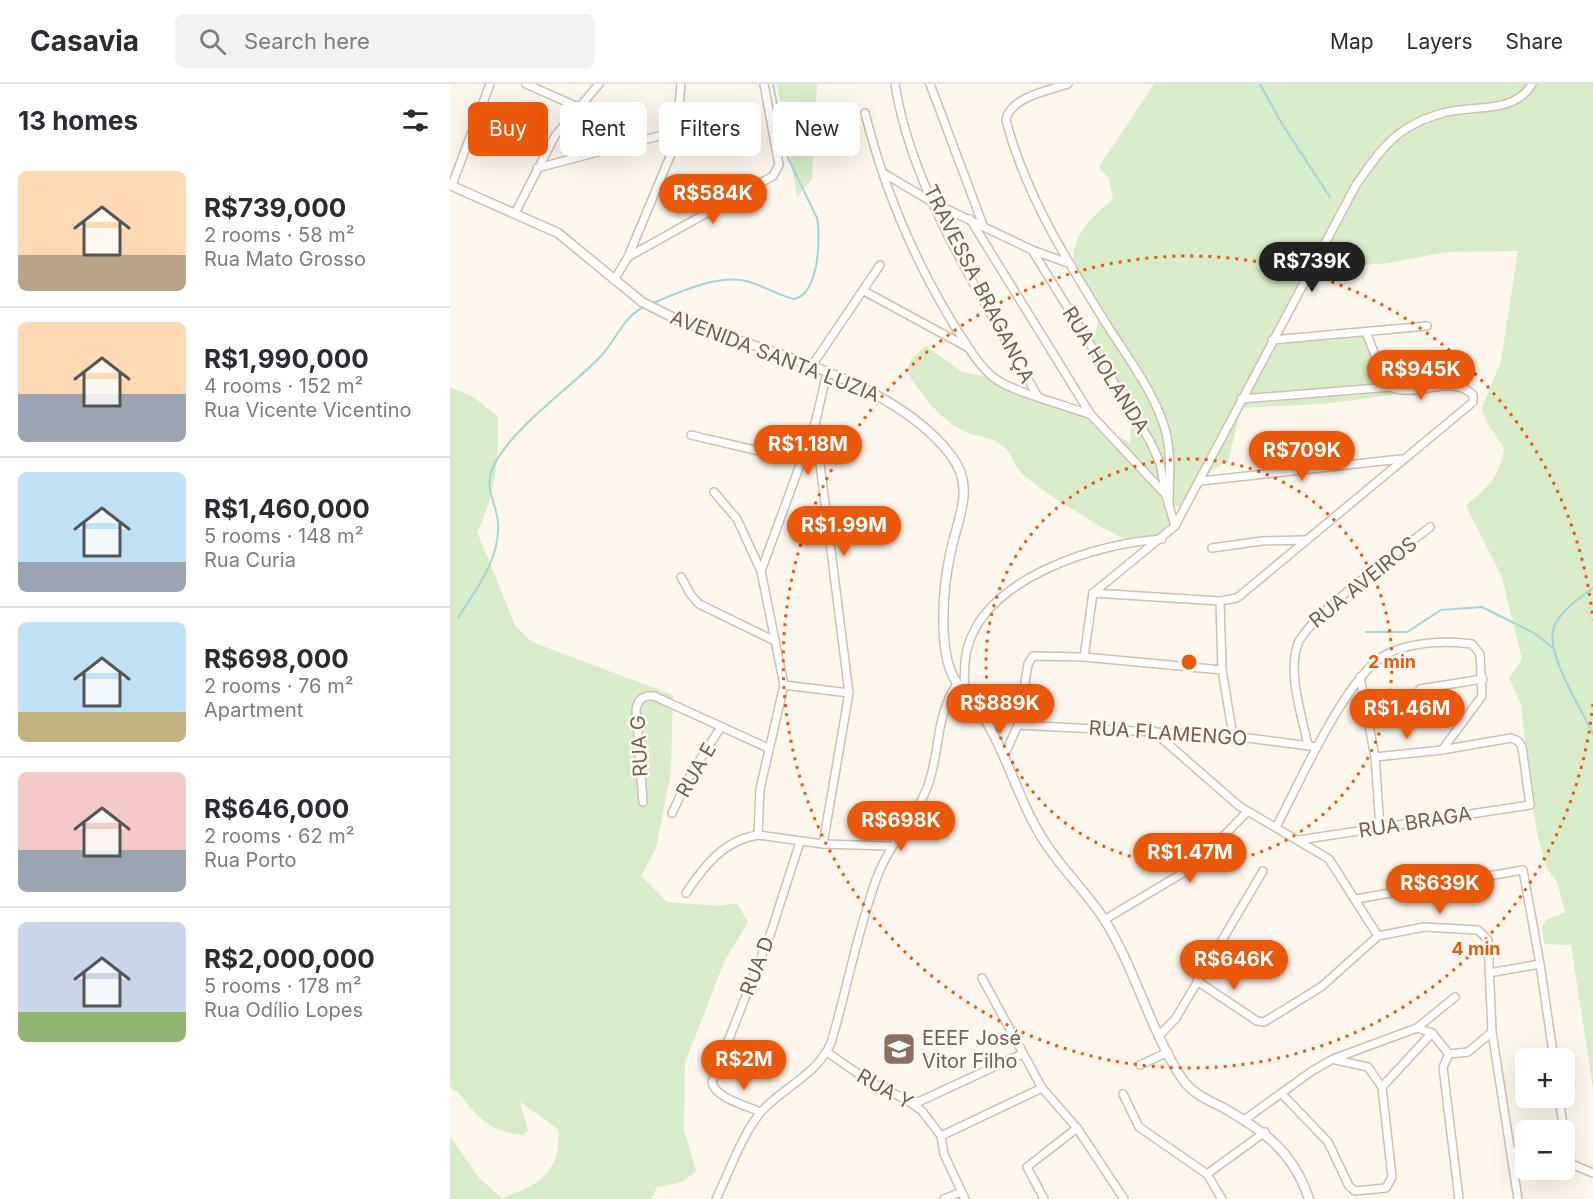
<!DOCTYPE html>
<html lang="en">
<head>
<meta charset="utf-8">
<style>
  :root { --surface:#fff; --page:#f2f2f3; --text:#2b2b33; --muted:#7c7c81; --line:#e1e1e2; --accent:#ea580c }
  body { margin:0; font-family:Inter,sans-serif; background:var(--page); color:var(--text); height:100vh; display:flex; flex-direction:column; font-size:22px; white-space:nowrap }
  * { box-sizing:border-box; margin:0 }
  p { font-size:20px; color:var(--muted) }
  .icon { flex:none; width:33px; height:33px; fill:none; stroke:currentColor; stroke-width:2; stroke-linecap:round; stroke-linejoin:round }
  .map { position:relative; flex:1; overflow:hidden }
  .details { display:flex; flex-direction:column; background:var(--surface); width:450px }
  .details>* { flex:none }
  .hud { position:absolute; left:18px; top:18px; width:570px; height:54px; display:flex; gap:12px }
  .controls { position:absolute; left:1065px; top:964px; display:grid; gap:12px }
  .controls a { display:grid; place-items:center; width:60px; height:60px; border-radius:9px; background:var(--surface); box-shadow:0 6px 24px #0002; font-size:30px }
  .price { position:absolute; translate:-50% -51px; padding:0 14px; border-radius:21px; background:var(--accent); color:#fff; font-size:20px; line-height:39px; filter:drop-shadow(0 2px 3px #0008) }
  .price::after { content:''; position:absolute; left:50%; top:36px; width:18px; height:14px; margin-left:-9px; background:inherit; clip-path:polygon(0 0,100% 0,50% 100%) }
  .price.active { background:#222; color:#fff }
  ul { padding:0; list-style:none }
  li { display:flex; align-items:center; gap:18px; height:150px; padding:0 18px }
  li+li { border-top:2px solid var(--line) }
  li span { display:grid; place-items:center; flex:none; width:168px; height:120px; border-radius:9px; color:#555 }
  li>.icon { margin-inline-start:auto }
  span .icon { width:72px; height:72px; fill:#fffc; stroke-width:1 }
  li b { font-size:26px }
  h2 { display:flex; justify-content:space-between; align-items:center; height:72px; padding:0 18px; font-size:26px }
  .pill { padding:0 21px; border-radius:9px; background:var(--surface); box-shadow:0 6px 24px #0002; font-size:21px; line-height:54px }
  .pill.active { background:var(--accent); color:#fff }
  header { display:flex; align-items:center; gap:36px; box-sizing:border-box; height:84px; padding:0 30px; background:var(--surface); border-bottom:2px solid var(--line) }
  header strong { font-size:28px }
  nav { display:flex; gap:33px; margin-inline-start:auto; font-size:21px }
  .search { width:420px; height:54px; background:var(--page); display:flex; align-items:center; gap:15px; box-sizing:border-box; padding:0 21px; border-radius:9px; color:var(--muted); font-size:22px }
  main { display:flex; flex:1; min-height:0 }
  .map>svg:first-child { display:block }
</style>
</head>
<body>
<header>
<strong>Casavia</strong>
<div class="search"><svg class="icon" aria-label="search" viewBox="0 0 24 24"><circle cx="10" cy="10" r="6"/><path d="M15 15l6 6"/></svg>Search here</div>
<nav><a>Map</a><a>Layers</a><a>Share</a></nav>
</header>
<main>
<section class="details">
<h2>13 homes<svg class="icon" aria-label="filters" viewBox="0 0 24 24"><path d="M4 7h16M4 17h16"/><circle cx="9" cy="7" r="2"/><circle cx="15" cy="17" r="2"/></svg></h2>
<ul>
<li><span style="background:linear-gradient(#ffd9b3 70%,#b9a48a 0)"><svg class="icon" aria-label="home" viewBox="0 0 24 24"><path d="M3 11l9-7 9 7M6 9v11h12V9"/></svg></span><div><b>R$739,000</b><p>2 rooms · 58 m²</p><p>Rua Mato Grosso</p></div></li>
<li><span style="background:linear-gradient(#ffd9b3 60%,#9aa5b1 0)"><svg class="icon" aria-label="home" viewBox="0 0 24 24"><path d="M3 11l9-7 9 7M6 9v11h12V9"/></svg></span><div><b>R$1,990,000</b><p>4 rooms · 152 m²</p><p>Rua Vicente Vicentino</p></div></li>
<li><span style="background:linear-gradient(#bfe0f5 75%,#9aa5b1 0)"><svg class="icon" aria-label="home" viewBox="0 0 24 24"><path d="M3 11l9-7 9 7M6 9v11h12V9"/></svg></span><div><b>R$1,460,000</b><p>5 rooms · 148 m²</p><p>Rua Curia</p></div></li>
<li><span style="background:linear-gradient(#bfe0f5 75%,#c2b280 0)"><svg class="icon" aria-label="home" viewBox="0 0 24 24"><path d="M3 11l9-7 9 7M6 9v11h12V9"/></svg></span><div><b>R$698,000</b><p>2 rooms · 76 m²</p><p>Apartment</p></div></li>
<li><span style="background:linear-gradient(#f6c9c9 65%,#9aa5b1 0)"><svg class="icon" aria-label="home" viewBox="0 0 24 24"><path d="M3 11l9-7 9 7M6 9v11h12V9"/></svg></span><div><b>R$646,000</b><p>2 rooms · 62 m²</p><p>Rua Porto</p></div></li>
<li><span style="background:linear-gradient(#c9d6e8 75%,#8fb573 0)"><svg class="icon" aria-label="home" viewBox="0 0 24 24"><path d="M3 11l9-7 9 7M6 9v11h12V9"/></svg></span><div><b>R$2,000,000</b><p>5 rooms · 178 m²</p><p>Rua Odílio Lopes</p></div></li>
</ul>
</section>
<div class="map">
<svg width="1143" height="1115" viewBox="0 0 1143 1115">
  <rect width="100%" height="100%" fill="#fdf6ec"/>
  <g fill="#d8ecc9">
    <polygon points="327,0 367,0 362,95 347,113"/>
    <path d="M704,0H1143V1004L1121,861L1094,860L1092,844L1096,836L1115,828L1107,798L1096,783L1088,753L1080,707L1071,620L1059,594L1072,575L1052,493L1016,422C1037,403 1050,394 1054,364L1036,337L1032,324L1051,277L1068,167L996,168L939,179L900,182L862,164L828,259L919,244L929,268L951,306L942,311L874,320L791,324L778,378C771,381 762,385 758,391C748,405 742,422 723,423L722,439C712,449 699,460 682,457C665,454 580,401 569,386C562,376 560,365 547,358C540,353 529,353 521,350C490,338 474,313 456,287L462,274L476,262L512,288L554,296L580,309L596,313L680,359C684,319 668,320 649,291C631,263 650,254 647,233C646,223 635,209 630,200C611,162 636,138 663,115L659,95L649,83Z"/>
    <path d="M0,303L23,313L48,332C49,374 46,410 27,448L66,543L82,558L223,611L221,687L206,764L191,792L217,818L269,822L287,819L298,838L274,878L235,979L234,1046L246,1087L233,1098L207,1103L201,1115H0V1052L29,1094L52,1114C89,1101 110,1089 109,1046L70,1018L78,1046L73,1051C50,1049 35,1041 20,1023C14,1015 9,1008 0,1003Z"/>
  </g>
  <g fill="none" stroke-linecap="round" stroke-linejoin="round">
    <g stroke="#a5d3da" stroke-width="2">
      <polyline points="810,0 832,40 880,113"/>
      <path d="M201,220C227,209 267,190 296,197C312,201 327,211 344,215C369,210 371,153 367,134L338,74L323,0"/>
      <path d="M1143,504C1129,515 1111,526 1104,543C1094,568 1132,626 1143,650"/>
      <path d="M8,534C27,504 50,475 48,439C47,420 34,406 42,386C57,347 121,304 151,272C166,256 174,231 196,222"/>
      <polyline points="916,548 957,548 991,526 1032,523 1084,549 1103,564"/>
    </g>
    <g stroke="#d1beb0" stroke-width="10">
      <g id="minor">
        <polyline points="76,0 128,23"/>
        <path d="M445,0C461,106 535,218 587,311"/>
        <polyline points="480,0 533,141"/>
        <path d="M618,0C600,6 560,13 556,36C575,110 617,177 657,241C678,274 704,308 715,345C722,369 719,395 719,419"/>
        <path d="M415,29C434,105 466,180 507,246C518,262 528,281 543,293C561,308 616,321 641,331"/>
        <polyline points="87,84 228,47"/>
        <polyline points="435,90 482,118 582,166 618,179"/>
        <polyline points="2,101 40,0"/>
        <polyline points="65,129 105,52 149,0"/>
        <polyline points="520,135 641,331 716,411 725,442"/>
        <polyline points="582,166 700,357 710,379 715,406"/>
        <polyline points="178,173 323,92 329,81 314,0"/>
        <polyline points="164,196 178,173 226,58 231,0"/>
        <polyline points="414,207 517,263"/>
        <polyline points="822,256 977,242"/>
        <polyline points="361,283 430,181"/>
        <polyline points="791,315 941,303"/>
        <polyline points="365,340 399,609 373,760"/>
        <polyline points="241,351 351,377"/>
        <polyline points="751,397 951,375"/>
        <polyline points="264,408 287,435 311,487 334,601 310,705 308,751"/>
        <polyline points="762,464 812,457 855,456"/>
        <polyline points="311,487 365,340 377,289"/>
        <polyline points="231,493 241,511 249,520 325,557"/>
        <path d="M643,509L770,517L787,514L1023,318V311C1002,289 966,315 941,303L934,294L916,248"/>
        <polyline points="770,517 772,586 783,652"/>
        <path d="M634,573L643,509L725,442L906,101C921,80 936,56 959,43C969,37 982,32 993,29C1023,20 1064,31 1082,0"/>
        <polyline points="910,593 925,673 930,744"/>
        <polyline points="334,601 399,609"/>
        <polyline points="970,605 1033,595"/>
        <path d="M514,608C515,593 513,576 518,562C538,493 648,459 712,455"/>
        <polyline points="568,641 783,652 867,663"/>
        <polyline points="702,646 789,722 879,775 928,852"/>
        <path d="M858,662C852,631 838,593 847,562C856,533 952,466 980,443"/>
        <polyline points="554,672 568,641 578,580 583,572 634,573 772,586"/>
        <path d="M193,718L186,627C187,616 192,611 204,612L318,664"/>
        <polyline points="222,729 242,688 271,643"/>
        <path d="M826,743C849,700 893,599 932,573C955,558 996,556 1022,560L1030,570L1032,612L992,666"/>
        <polyline points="849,756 1080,721 1072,663 1068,657 1061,654 992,666 925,673"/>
        <path d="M236,809C254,782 274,756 308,751L373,760L440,762"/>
        <polyline points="906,815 1073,786 1090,880 1104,975"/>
        <polyline points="654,836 743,783 797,728"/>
        <polyline points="1039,889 1090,880"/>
        <polyline points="532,894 592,1004 627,1044 674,1115"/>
        <polyline points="747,897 807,937 814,938 871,903 928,852 974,843 1028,846 1038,856 1042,948 1068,1115"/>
        <polyline points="967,944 982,949 999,970"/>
        <polyline points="709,952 726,934 813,787"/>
        <polyline points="377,968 420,998 455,1015 472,1027 491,1052 494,1070 515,1115"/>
        <polyline points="886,976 918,983 932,1003"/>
        <polyline points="690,981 718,968"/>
        <polyline points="673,1010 689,1043 757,1090 772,1115"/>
        <polyline points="832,1010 878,1058 899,1102 905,1107 936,1104 942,1093 932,1003 982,949"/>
        <polyline points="1109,1014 1114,1047"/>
        <polyline points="464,1020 572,970"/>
        <path d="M311,1028C297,1022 265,1014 262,998L321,848L350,758"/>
        <polyline points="794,1036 862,987 883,975 967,944 1005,913"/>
        <polyline points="491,1052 592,1004"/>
        <polyline points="1114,1053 1121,1080 1143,1089"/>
        <polyline points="1061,1068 1076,1064"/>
        <polyline points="757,1090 815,1048"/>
        <path d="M266,1115C280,1087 291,1052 311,1028C333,1003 366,992 381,959C397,905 407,849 426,796C438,761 464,737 477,704C491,668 484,635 507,600"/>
        <polyline points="494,1115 511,1108"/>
        <polyline points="594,1115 577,1083 627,1044"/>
        <polyline points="1009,1115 993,983 999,970 1018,968 1042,948"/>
      </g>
    </g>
    <g stroke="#d1beb0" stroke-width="11">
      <path id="tertiary" d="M0,101L108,149L192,218L226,235C312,267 442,295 500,370C527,404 507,434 500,471C493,503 488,565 504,594C513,612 530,625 539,642C561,681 571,723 596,760C613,786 637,809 654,835C686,886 700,947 733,996C742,1009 758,1016 772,1023C814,1047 843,1067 859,1115"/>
    </g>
    <use href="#minor" stroke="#fff" stroke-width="7"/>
    <use href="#tertiary" stroke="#fff" stroke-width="8"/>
  </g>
  <g fill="none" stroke="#e8590c" stroke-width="3" stroke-dasharray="3 6">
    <circle cx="739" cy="578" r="203"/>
    <path d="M1143 620A406 406 0 1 1 1143 536"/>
  </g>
  <defs>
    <g id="school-square" transform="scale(1.725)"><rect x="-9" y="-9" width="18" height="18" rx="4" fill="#8d6e63" stroke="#fffaf3"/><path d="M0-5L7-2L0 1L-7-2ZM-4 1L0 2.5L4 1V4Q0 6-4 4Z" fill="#fff"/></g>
  </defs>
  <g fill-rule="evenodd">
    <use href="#school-square" x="449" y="965"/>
  </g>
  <g text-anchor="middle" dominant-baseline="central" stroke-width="5" stroke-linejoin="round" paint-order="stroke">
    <g font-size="20" fill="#7a5c4d" stroke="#fffaf3">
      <text transform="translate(529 200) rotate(63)">TRAVESSA BRAGANÇA</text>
      <text transform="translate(325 272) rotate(21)">AVENIDA SANTA LUZIA</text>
      <text transform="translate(656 286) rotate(58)">RUA HOLANDA</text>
      <text transform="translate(913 498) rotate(-39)">RUA AVEIROS</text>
      <text transform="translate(718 649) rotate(4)">RUA FLAMENGO</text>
      <text transform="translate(189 662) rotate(-93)">RUA G</text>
      <text transform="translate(246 686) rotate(-60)">RUA E</text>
      <text transform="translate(965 738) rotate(-9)">RUA BRAGA</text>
      <text transform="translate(307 882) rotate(-69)">RUA D</text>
      <text transform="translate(435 1005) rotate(30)">RUA Y</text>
    </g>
    <g font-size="20" fill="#785e54" stroke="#fffaf3" text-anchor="start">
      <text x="472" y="954">EEEF José<tspan x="472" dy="23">Vitor Filho</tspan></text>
    </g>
  </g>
  <circle cx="739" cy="578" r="9" fill="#e8590c" stroke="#fffaf3" stroke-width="3"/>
  <g font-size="18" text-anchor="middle" font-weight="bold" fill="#e8590c" stroke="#fffaf3" stroke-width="5" stroke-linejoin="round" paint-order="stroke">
    <text x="942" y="584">2 min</text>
    <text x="1026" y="871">4 min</text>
  </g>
</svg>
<div class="controls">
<a>+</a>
<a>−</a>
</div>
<b class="price" style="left:263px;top:141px">R$584K</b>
<b class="price active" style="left:862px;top:209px">R$739K</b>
<b class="price" style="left:971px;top:317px">R$945K</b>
<b class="price" style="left:358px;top:392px">R$1.18M</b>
<b class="price" style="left:852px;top:398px">R$709K</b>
<b class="price" style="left:394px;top:473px">R$1.99M</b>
<b class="price" style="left:550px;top:651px">R$889K</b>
<b class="price" style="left:957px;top:656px">R$1.46M</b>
<b class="price" style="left:451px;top:768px">R$698K</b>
<b class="price" style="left:740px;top:800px">R$1.47M</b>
<b class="price" style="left:990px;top:831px">R$639K</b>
<b class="price" style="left:784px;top:907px">R$646K</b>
<b class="price" style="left:294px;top:1007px">R$2M</b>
<div class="hud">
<a class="pill active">Buy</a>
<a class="pill">Rent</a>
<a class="pill">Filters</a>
<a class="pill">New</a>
</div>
</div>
</main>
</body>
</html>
